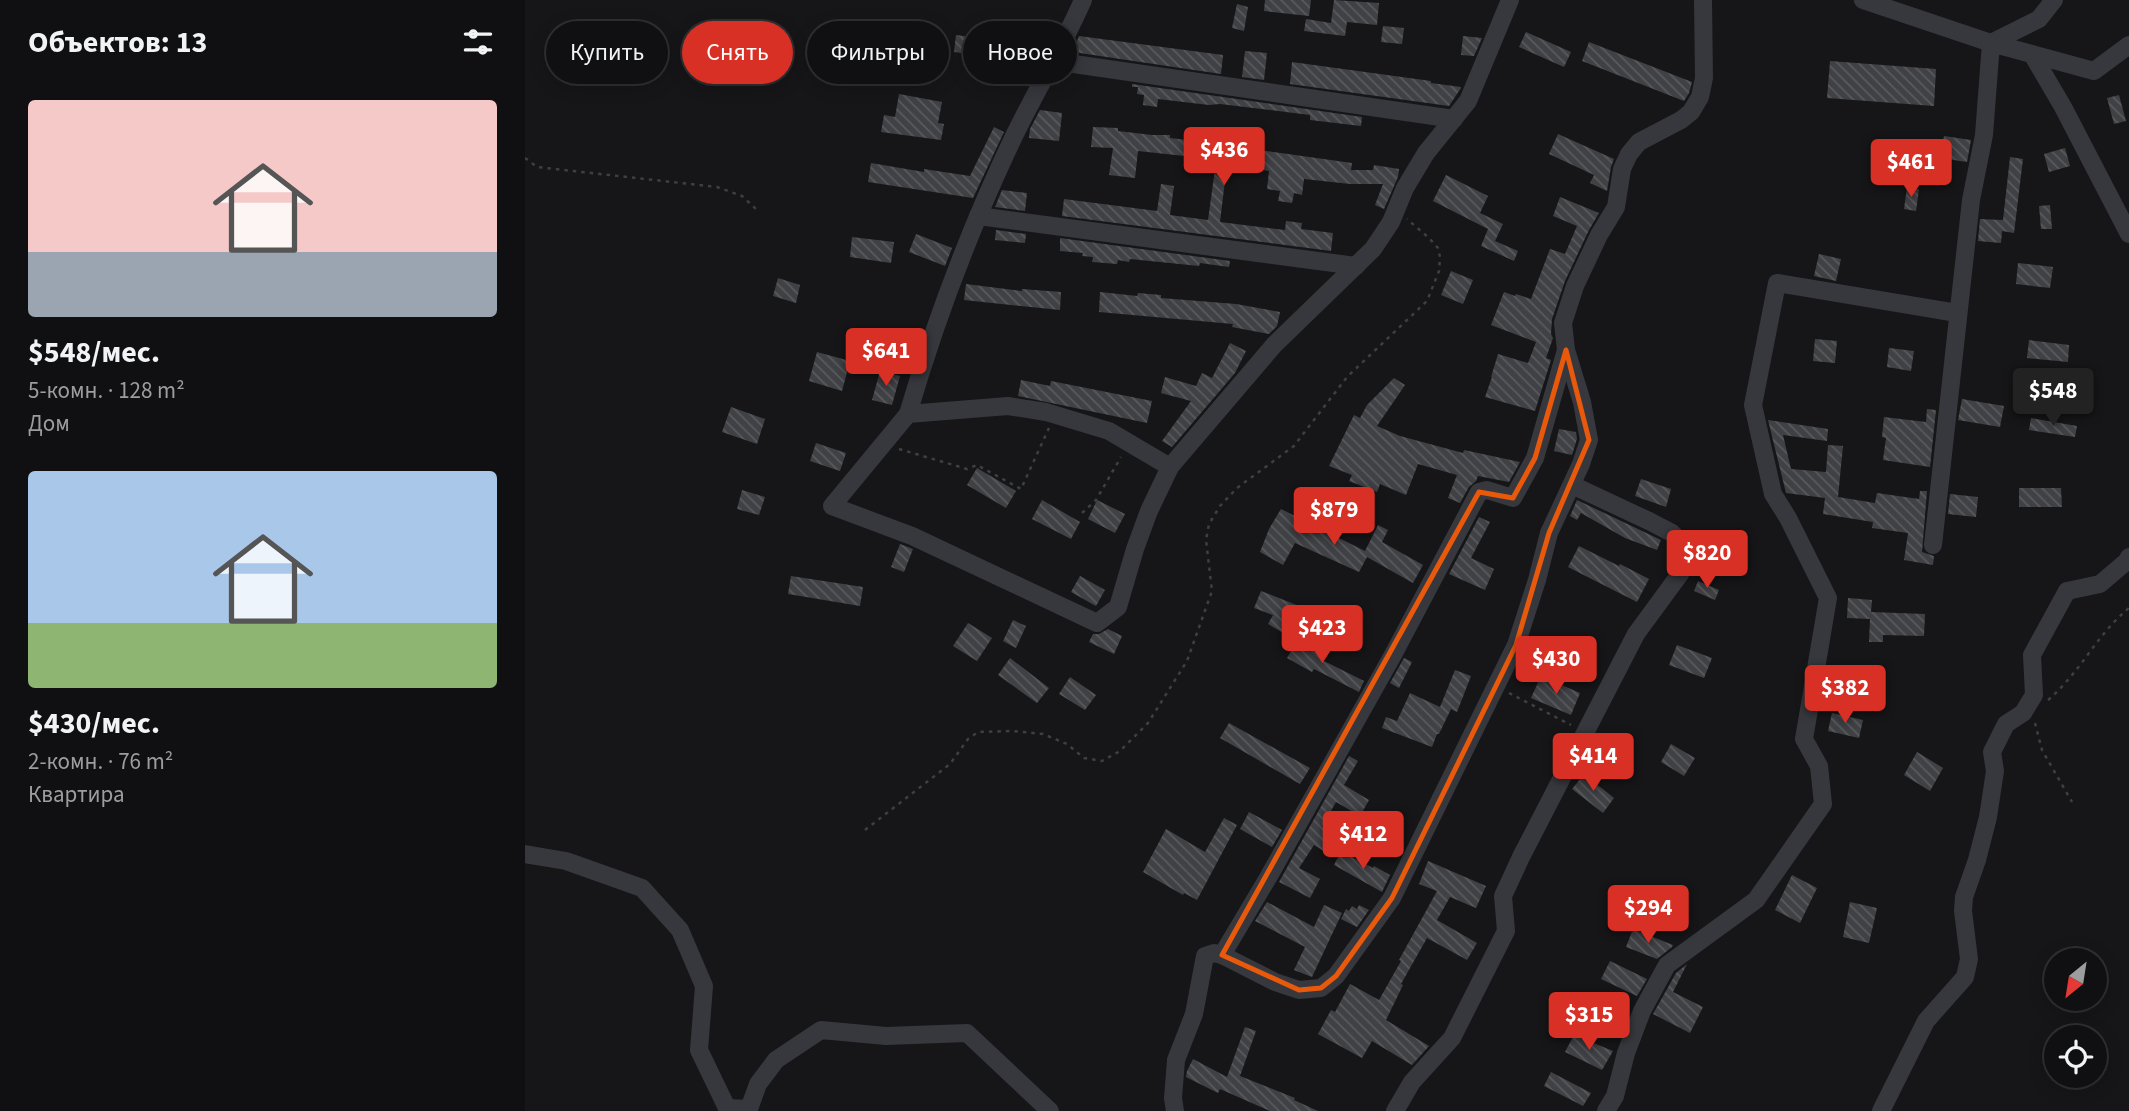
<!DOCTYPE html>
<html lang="ru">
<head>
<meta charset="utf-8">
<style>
  :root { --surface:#101012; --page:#19191b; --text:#f1f3f6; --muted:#9c9d9f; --line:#303032; --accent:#d93025 }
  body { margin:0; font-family:"Source Sans 3",sans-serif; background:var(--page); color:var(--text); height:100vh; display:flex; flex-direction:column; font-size:26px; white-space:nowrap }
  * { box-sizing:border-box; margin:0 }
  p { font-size:23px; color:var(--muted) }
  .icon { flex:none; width:38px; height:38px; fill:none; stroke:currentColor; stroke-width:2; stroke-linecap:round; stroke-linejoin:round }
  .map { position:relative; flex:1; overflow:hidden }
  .side { display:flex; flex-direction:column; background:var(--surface); width:525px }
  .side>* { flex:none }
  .guide { position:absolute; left:21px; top:21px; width:665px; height:63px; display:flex; gap:14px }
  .needle { width:46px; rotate:210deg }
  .fabs { position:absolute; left:1519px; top:948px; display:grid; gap:14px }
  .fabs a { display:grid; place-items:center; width:63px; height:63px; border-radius:50%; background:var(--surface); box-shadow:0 4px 18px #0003,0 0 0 2px var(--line); font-size:35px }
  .price { position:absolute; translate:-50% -60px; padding:0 16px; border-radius:7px; background:var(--accent); color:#fff; font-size:23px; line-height:46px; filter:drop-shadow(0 2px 4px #0008) }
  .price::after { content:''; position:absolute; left:50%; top:42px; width:21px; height:16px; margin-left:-10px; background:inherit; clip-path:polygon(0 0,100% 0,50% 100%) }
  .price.on { background:#222; color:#fff }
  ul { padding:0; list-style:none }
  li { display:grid; align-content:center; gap:14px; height:371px; padding:0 28px }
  li span { display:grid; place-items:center; height:217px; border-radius:7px; color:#555 }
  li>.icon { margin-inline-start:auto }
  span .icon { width:126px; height:126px; fill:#fffc; stroke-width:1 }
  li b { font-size:30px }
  h2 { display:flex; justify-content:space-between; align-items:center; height:84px; padding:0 28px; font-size:30px }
  .chip { padding:0 24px; border-radius:32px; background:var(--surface); box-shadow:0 4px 18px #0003,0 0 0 2px var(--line); font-size:24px; line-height:63px }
  .chip.on { background:var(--accent); color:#fff }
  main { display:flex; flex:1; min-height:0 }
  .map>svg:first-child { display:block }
</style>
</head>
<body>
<main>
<section class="side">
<h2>Объектов: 13<svg class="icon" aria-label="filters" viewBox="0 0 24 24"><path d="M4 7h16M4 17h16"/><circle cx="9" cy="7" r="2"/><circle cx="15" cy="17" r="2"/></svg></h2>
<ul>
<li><span style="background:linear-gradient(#f6c9c9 70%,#9aa5b1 0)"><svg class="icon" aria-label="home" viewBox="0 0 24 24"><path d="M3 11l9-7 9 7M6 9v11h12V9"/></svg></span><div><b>$548/мес.</b><p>5-комн. · 128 m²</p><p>Дом</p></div></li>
<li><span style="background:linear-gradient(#a9c7e8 70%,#8fb573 0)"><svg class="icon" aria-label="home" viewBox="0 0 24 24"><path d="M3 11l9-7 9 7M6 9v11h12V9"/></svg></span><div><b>$430/мес.</b><p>2-комн. · 76 m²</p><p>Квартира</p></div></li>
</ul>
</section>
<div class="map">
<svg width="1604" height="1111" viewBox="0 0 1604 1111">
  <defs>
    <pattern id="building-back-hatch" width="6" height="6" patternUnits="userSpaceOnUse" patternTransform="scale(1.75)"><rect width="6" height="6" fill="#404145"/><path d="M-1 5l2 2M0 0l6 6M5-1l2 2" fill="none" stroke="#595a5e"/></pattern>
  </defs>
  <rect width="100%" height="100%" fill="#161618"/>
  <g fill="url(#building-back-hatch)">
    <polygon points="740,0 786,0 784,16 739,11"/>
    <polygon points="809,0 854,3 852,25 822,22 820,36 779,31 781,19 806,23"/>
    <polygon points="712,4 723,7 719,31 707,28"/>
    <polygon points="858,26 879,28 877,44 856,42"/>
    <polygon points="473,27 520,34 516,60 512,68 461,60 462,56 429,52 431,35 470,40"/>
    <polygon points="1001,32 1046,52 1039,67 994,47"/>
    <polygon points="554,36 698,55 696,74 548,52"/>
    <polygon points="938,36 957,38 949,56 936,55"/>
    <polygon points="1064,42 1167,82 1164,93 1159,101 1057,61"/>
    <polygon points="401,49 421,54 418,68 398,63"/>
    <polygon points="720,51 742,53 739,80 717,77"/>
    <polygon points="1305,61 1411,69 1409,106 1302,98"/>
    <polygon points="767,62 906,81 906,83 936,87 936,88 924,106 765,84"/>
    <polygon points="607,84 837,117 836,126 785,120 785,115 695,104 684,105 633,99 632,107 618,105 619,95 612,94 613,87 607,87"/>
    <polygon points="374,94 417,102 413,123 419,124 416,140 356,132 359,115 370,117"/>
    <polygon points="1594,95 1601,121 1589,124 1582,98"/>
    <polygon points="515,110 537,113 534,141 504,138 505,129"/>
    <polygon points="469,127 479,132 448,198 343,182 346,163 399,172 399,169 445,176"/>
    <polygon points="568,127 593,128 593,131 627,135 645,135 645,138 734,148 734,150 827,163 826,170 848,170 849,165 874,169 873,177 859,209 850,205 858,184 825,184 779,179 777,195 769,193 767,203 753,201 755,191 742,189 744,171 702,164 695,222 760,230 761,221 777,223 776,229 808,233 806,251 537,216 539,199 632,211 636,184 649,186 645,215 683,220 691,162 677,160 678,158 613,151 610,178 584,175 588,148 566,147"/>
    <polygon points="1033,134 1089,159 1086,167 1082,191 1065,183 1069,175 1024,154"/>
    <polygon points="1419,136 1446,140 1442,162 1415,158"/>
    <polygon points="1540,148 1545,166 1524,172 1519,154"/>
    <polygon points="1485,157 1498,159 1489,233 1477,231 1476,243 1453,241 1455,219 1478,220"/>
    <polygon points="921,175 963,196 955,213 978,224 970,241 993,251 989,261 956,246 963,229 908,201"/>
    <polygon points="1382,187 1394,189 1391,211 1379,209"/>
    <polygon points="477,190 502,193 500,211 470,207"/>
    <polygon points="1035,197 1074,213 1064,230 1040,281 1027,319 1026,334 1028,338 1021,358 1026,360 1010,411 960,397 967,377 966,377 973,354 1003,363 1011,342 966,325 979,292 990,296 991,294 1006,299 1025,249 1040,254 1052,226 1028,216"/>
    <polygon points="1525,205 1527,229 1516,229 1514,206"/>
    <polygon points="471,230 501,234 500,243 470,240"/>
    <polygon points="391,234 427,248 420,266 384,252"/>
    <polygon points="327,237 369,242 366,263 325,257"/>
    <polygon points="535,238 705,261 704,267 675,263 674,266 605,259 604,262 593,260 592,264 567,262 568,257 557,256 558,253 535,251"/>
    <polygon points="1294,254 1316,259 1311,281 1289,276"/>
    <polygon points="1493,263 1528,267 1525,288 1491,284"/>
    <polygon points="926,271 948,280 938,304 916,295"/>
    <polygon points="253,278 275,285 271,303 248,296"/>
    <polygon points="441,284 497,291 497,289 536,292 535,310 439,300"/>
    <polygon points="575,292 612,296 613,293 636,295 636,298 711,304 755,312 752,326 744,334 707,327 708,324 574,312"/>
    <polygon points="1290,339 1312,341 1310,363 1288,361"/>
    <polygon points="1504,340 1544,345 1543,362 1502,358"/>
    <polygon points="705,343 721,351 710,373 647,447 637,441 666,401 636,393 640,377 671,386 677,373 687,378"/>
    <polygon points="1364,348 1389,351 1386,371 1362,367"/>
    <polygon points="292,352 325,361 317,391 284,381"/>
    <polygon points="355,371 375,376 367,405 347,400"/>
    <polygon points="869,378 880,385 852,426 875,436 938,453 939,450 995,462 984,482 953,476 951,481 944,487 935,503 923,498 932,475 893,464 881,495 855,484 852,492 824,481 827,475 804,466 829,415 835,418 842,405"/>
    <polygon points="496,380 525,386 526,381 627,401 622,423 493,396"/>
    <polygon points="1437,399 1479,406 1475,427 1433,420"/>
    <polygon points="206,407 240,419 232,444 197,432"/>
    <polygon points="1402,409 1411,410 1405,467 1358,460 1361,438 1357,437 1359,417 1401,422"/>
    <polygon points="1506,418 1552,426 1550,437 1504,430"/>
    <polygon points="1243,420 1303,429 1302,441 1258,435 1266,469 1301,472 1303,445 1318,446 1313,497 1350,503 1352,493 1394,499 1395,491 1402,491 1397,552 1409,556 1408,565 1379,560 1383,533 1347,528 1348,522 1298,514 1300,498 1261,493"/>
    <polygon points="1034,429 1051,432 1052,439 1047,455 1029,451"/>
    <polygon points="291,443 321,453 315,471 285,461"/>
    <polygon points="452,468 491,491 481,508 442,485"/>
    <polygon points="1116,479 1146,489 1141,507 1110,496"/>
    <polygon points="1494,488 1536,488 1537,507 1494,507"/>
    <polygon points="217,490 240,497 234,515 212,509"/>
    <polygon points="1425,494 1453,497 1451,517 1423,514"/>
    <polygon points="517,500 555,522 546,539 507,519"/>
    <polygon points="572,500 600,514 590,533 563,519"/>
    <polygon points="1052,500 1136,540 1132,550 1100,538 1056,513 1052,520 1045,516"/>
    <polygon points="756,509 840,551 853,525 863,530 857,542 898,565 888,583 842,557 834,572 770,543 758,565 735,552 744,529"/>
    <polygon points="954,517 965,522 946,558 969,569 960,590 924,574"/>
    <polygon points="375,544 388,549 379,572 366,567"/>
    <polygon points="1054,546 1094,566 1095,564 1124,579 1112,602 1043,567"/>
    <polygon points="266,576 338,587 335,606 263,594"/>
    <polygon points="555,576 580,590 571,606 546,592"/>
    <polygon points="1173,581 1194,590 1190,600 1169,591"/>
    <polygon points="736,591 779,608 767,638 743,624 748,615 729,608"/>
    <polygon points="1323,598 1347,600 1346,612 1400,614 1399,636 1358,635 1358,642 1344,642 1345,619 1322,618"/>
    <polygon points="488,620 501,626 491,648 478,641"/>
    <polygon points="443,623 467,638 452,661 428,646"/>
    <polygon points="583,629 597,636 589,654 564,642 568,634 574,634"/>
    <polygon points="773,639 798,653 795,659 839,681 834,692 789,669 787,672 762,658"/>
    <polygon points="1152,645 1187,658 1179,678 1144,665"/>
    <polygon points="485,658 524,688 512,703 473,675"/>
    <polygon points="879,658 887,662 874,688 865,683"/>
    <polygon points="930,670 946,676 932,712 926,709 914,734 912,734 907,747 857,728 861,717 872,721 885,693 915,707"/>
    <polygon points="1016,676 1055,693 1046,715 1006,698"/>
    <polygon points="545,677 571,695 560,710 534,694"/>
    <polygon points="1307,713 1338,720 1334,738 1303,731"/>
    <polygon points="704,723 785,768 775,784 695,738"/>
    <polygon points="1146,744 1170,758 1159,776 1136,762"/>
    <polygon points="1392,752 1418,768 1405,791 1379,775"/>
    <polygon points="824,756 833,761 819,785 844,800 835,816 811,802 797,827 819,841 808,857 789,845 774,868 795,879 785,898 754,882"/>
    <polygon points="1059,774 1089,798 1078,813 1047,789"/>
    <polygon points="724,812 757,830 747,847 715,829"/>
    <polygon points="699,818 712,825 672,900 659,893 658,895 618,872 641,829 680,852"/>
    <polygon points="816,851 848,868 849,866 865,875 857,892 809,865"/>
    <polygon points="903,861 961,886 951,908 925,897 912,920 952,943 942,960 902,938 876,984 878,985 861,1020 904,1046 887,1065 847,1041 837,1058 793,1034 806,1010 810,1012 825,984 854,1000 876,961 874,960 912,891 894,884"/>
    <polygon points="1267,875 1292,888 1275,923 1250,910"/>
    <polygon points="742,902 789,927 799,905 817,913 787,977 769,970 780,947 730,921"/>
    <polygon points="1325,902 1352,908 1344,943 1318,937"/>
    <polygon points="834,905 844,910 832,927 816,919 821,909 824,911 827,906 832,909"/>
    <polygon points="1108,929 1148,945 1147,947 1132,959 1101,947"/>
    <polygon points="1085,961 1122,979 1112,996 1076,979"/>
    <polygon points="1162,964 1148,992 1178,1007 1165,1033 1128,1014 1151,973"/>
    <polygon points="720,1027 731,1031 715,1076 770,1098 769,1100 793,1111 745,1111 695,1089 693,1093 661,1077 662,1071 668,1059 702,1077"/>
    <polygon points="1049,1035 1088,1051 1077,1070 1040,1052"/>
    <polygon points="1026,1072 1066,1093 1058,1106 1019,1086"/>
  </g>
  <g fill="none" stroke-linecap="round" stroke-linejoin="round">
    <g stroke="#3d3f44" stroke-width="2.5" stroke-dasharray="3.5 5" stroke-linecap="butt">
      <polyline points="0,158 12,167 192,187 217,196 231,209"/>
      <polyline points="374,449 442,469 452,465 496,489 524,428"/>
      <polyline points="557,513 571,500 596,457"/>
      <polyline points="984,693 1046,725"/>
      <path d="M1523,700C1555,673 1572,634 1604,608"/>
      <polyline points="1510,723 1517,750 1547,802"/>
      <polyline points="340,830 425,764 443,739 453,732 488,731 518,734 542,744 559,758 577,761 595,751 623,723 662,661 687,591 681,540 684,524 695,506 712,488 769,446 822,377 902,301 914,271 915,257 913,248 904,238 882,219"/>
    </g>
    <g stroke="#37383d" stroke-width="18">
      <polyline points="1338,0 1466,43 1514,19 1529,0"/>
      <polyline points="1507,54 1538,107 1604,234"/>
      <polyline points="528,61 929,119"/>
      <polyline points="453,216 831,266"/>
      <path d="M383,414C411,318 447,224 490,134C512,89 538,46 558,0"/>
      <polyline points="645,467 624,511 610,549 593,607 572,623 387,536 307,506 383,414 483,406 521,412 584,431 645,467 749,345 848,249 866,222 880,188 901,153 943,101 985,0"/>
      <polyline points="1408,545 1446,200 1459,135 1466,43 1569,71 1604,45"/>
      <polyline points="0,854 41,861 117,888 155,930 179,986 174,1050 202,1108 224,1109 233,1084 251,1060 296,1030 361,1036 442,1033 525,1111"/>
      <polyline points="697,955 750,982 774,990 796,988 811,976 867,898 991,645 1012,580 1024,533 1056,464 1064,440 1057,402 1041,350 1038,323 1050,286 1074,235 1091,207 1097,169 1104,154 1114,142 1156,120 1166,112 1175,97 1179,78 1178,0"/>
      <polyline points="650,1111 648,1098 651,1060 669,1014 680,956 689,953 697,955 744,876 869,653 954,492 962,490 988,498 1010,458 1041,350"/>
      <polyline points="870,1111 887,1082 927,1038 981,931 978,896 996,857 1111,634 1155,574 1162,560 1162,548 1147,533 1124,521 1047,485"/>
      <polyline points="1081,1111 1090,1096 1101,1053 1117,1011 1142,965 1231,900 1298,804 1294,766 1279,739 1303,598 1263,518 1248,494 1228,405 1252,283 1432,313"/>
      <polyline points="1356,1111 1401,1021 1440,977 1444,959 1438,911 1439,897 1452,860 1463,817 1470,771 1467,752 1481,724 1498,713 1509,695 1507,655 1542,591 1575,584 1602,561 1604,557"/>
    </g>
  </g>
  <path fill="none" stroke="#e8590c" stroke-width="5" stroke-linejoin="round" d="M1041,350L1064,440L1024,533L991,645L867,898L811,976L796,988L774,990L697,955L954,492L988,498L1010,458Z"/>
</svg>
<div class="fabs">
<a><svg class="needle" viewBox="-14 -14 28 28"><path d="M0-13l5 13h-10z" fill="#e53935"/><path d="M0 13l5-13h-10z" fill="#9c9d9f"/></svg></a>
<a><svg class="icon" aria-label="locate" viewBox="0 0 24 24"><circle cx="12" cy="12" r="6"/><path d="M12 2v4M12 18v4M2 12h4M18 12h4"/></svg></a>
</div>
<b class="price" style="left:699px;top:187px">$436</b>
<b class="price" style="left:1386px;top:199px">$461</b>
<b class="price" style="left:361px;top:388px">$641</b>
<b class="price on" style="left:1528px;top:428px">$548</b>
<b class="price" style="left:809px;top:547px">$879</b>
<b class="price" style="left:1182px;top:590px">$820</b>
<b class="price" style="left:797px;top:665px">$423</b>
<b class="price" style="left:1031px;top:696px">$430</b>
<b class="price" style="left:1320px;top:725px">$382</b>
<b class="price" style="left:1068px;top:793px">$414</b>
<b class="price" style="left:838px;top:871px">$412</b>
<b class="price" style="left:1123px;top:945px">$294</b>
<b class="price" style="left:1064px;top:1052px">$315</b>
<div class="guide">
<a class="chip">Купить</a>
<a class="chip on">Снять</a>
<a class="chip">Фильтры</a>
<a class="chip">Новое</a>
</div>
</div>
</main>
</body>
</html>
